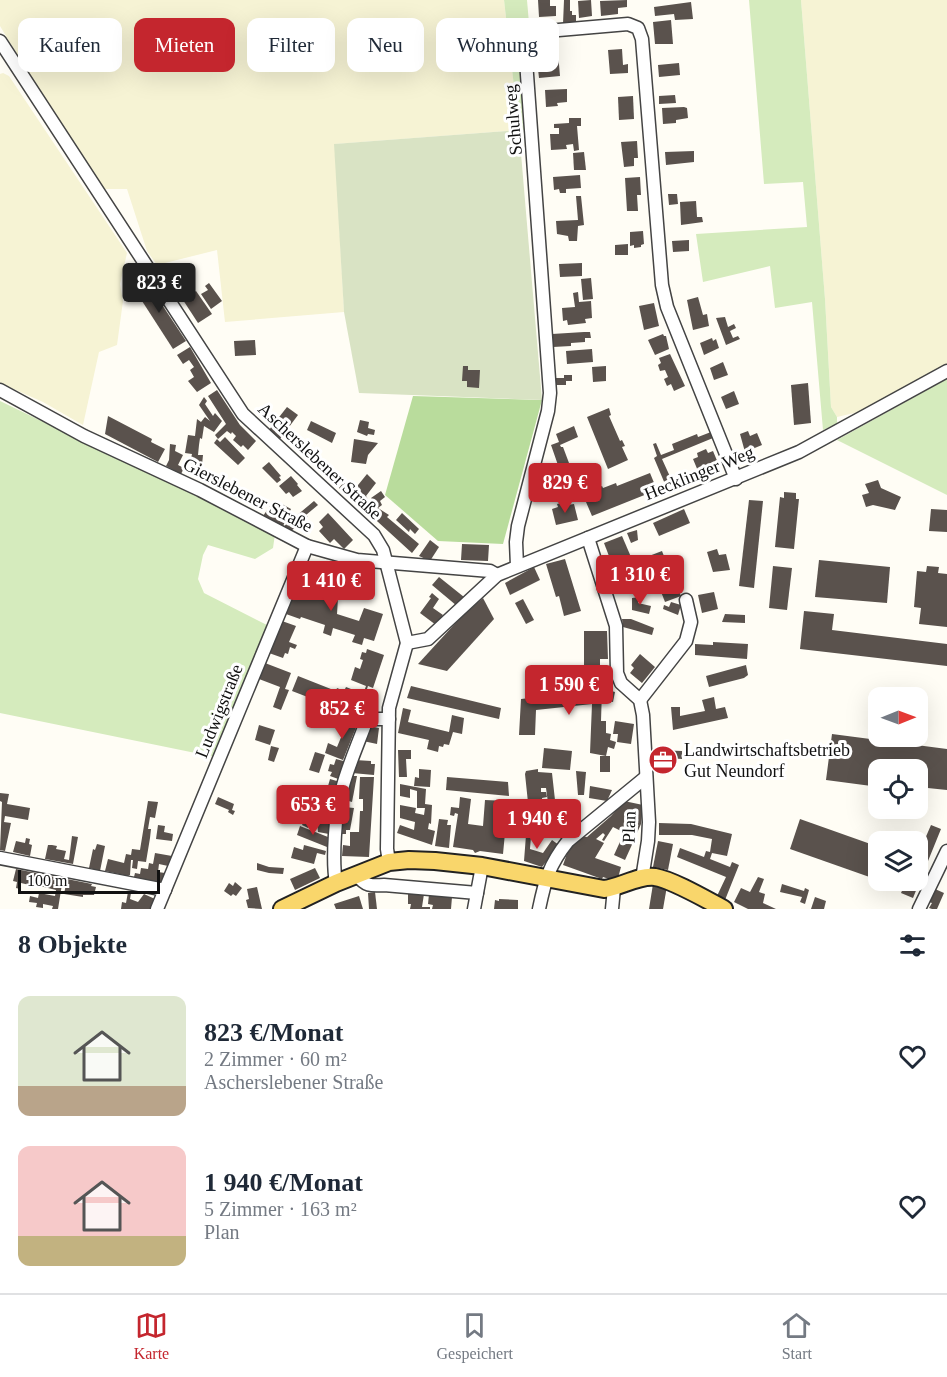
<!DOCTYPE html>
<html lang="de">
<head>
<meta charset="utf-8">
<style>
  :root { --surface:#fff; --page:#f2f2f3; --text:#1f2937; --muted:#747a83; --line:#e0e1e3; --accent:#c4262e }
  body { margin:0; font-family:Georgia,serif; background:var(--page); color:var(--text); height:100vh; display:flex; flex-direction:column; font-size:22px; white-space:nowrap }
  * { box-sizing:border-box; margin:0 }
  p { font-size:20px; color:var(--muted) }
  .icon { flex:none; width:33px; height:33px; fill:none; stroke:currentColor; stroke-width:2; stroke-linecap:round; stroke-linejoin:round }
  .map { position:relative; height:909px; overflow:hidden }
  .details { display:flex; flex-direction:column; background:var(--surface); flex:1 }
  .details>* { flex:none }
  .hud { position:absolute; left:18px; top:18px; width:600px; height:54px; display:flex; gap:12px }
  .needle { width:39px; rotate:89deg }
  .tools { position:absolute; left:868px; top:687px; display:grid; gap:12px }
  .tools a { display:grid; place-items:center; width:60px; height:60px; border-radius:12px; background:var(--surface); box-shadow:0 6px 24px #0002; font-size:30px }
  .scale { position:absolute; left:18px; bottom:15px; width:142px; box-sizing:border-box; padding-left:6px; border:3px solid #111; border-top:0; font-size:16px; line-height:21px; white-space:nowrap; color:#111; -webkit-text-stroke:4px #fff; paint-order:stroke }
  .price { position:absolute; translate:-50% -51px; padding:0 14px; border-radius:6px; background:var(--accent); color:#fff; font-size:20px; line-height:39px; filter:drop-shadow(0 2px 3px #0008) }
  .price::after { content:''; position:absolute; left:50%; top:36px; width:18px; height:14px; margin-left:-9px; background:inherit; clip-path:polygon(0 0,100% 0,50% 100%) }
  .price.current { background:#222; color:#fff }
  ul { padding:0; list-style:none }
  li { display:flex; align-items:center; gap:18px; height:150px; padding:0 18px }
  li span { display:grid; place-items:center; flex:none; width:168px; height:120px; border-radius:12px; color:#555 }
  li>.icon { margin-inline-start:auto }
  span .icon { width:72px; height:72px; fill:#fffc; stroke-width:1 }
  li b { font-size:26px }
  h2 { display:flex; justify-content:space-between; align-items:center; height:72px; padding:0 18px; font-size:26px }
  .tag { padding:0 21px; border-radius:12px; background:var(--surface); box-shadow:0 6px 24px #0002; font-size:21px; line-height:54px }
  .tag.current { background:var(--accent); color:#fff }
  .tabs { display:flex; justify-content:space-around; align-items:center; height:84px; border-top:2px solid var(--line); background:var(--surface); font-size:16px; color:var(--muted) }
  .tabs a { display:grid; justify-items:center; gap:3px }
  .tabs .current { color:var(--accent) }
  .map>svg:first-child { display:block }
</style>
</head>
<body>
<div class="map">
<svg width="947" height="909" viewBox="0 0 947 909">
  <rect width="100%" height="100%" fill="#fffdf5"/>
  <g fill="#f6f3d4">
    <polygon points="0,0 504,0 519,130 335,144 344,312 225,322 217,250 157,265 147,251 127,189 104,189 36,86 0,26"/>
    <polygon points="801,0 947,0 947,367 867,410 837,417 831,407 825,299"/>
    <polygon points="3,73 9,76 127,253 120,284 123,301 117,345 99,352 83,425 43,402 0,383 0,74"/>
  </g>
  <g fill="#d5ebbd">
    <polygon points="504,0 527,0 538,129 519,130"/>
    <polygon points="749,0 801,0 825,299 831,407 837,417 837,424 823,430 812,302 775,308 770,266 703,282 696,234 807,227 803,182 764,184"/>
    <polygon points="947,379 947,495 837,440"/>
    <polygon points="0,401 275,534 273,548 255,559 208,545 203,555 198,579 204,593 269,626 215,757 0,713"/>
  </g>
  <polygon fill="#b9dc9c" points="413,396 542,400 503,544 438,541 385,495"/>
  <polygon fill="#d9e3c4" points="519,130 542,400 359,393 344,312 334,144"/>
  <g fill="#5a524d">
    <polygon points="538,0 550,0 550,6 556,6 556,16 539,17"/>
    <polygon points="564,0 570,0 570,11 572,11 572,15 576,15 576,23 563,24"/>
    <polygon points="591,0 592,16 579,18 578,1"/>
    <polygon points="627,0 627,7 618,8 618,14 601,16 600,1"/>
    <polygon points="691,2 693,19 675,20 674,14 655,16 654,7"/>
    <polygon points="671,20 673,44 655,44 653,22"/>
    <polygon points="622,49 623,65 628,64 628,73 610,74 608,50"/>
    <polygon points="558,53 560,76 539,78 538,69 544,69 544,55"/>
    <polygon points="679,63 680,75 659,77 658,65"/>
    <polygon points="567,89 567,102 557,103 558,106 546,107 545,90"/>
    <polygon points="675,95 676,103 659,104 659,96"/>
    <polygon points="633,96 634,119 619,120 618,97"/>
    <polygon points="684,107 687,108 688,118 676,120 676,123 663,124 662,108"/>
    <polygon points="569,118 581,118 581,126 577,126 579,150 574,151 573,144 566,145 567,149 551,150 550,134 559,134 559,128 554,128 554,124 569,123"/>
    <polygon points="637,141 638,158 634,158 634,166 624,167 621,142"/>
    <polygon points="694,151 694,162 666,165 665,152"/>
    <polygon points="584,152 586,170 574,170 573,153"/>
    <polygon points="580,175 581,188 566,189 566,193 560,193 559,189 554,190 553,177"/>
    <polygon points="640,177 641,195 637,195 638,211 627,211 625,178"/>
    <polygon points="668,194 677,194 678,204 669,205"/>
    <polygon points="576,196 581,196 584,225 578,226 577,241 569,241 568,236 557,234 556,221 578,220"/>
    <polygon points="696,201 697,217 702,217 703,222 681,225 680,202"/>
    <polygon points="643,231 644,244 641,245 641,247 634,248 634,245 630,246 630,232"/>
    <polygon points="689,240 689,251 673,252 672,241"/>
    <polygon points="628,244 628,255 615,255 615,245"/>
    <polygon points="582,263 582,276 560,277 559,264"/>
    <polygon points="591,278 593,299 583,300 581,279"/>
    <polygon points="145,279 186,341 173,349 133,287"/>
    <polygon points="209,283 222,301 211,309 201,294 208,290 205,286"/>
    <polygon points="196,291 212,314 198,323 183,300"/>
    <polygon points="578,292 579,302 591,301 592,318 585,319 586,323 568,325 567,320 563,321 562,308 575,307 573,293"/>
    <polygon points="698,297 703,315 707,314 709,326 693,330 687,300"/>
    <polygon points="654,303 659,326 644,330 639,306"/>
    <polygon points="725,317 728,327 734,324 736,328 730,331 733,338 738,336 740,339 726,345 716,318"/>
    <polygon points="584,332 590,332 591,338 585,338 585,342 571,343 571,346 553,347 552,334"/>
    <polygon points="663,334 664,336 666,336 669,349 655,355 648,340"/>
    <polygon points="712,338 713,341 716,339 719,348 704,355 700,343"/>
    <polygon points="255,340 256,355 235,356 234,341"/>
    <polygon points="190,347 211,383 197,392 188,381 194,377 190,370 194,367 189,360 183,364 177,355"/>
    <polygon points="592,349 593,362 567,364 566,351"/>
    <polygon points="670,354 685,386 674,391 671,384 667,386 664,379 668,377 665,370 660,371 658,365 661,363 659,358"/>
    <polygon points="723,362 728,375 714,380 710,368"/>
    <polygon points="463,366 468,366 468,370 480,370 479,388 467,387 467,381 462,381"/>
    <polygon points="606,366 606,381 593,382 592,367"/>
    <polygon points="564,375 572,375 572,381 566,381 566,385 556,385 556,378 564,378"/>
    <polygon points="808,383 811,423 794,425 791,385"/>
    <polygon points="217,390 240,425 256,441 248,450 243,445 241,447 233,440 236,436 232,432 231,434 227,431 218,439 215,435 226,424 208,396"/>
    <polygon points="734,391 739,404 726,409 721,397"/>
    <polygon points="204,397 207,401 205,404 213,416 215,413 222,421 214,432 204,426 202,439 200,438 199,445 198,455 203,455 202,465 190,463 192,454 185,453 188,435 195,436 197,419 201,422 205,417 210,421 199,405"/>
    <polygon points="287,407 298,415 280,439 269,430"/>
    <polygon points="609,408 611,415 609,416 620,441 622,440 625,446 622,447 628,460 608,469 587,417"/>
    <polygon points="108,416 152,439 151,442 165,449 158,462 105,434"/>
    <polygon points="360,420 369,422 368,428 375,430 374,435 368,434 367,436 357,432"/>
    <polygon points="311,421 336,433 332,443 307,430"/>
    <polygon points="574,426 578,437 560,445 561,447 563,447 569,463 559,468 551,445 559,442 556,434"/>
    <polygon points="748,431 750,436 757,433 762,445 745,452 740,434"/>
    <polygon points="711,432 713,438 662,459 672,481 665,484 654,458 657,456 653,444 656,443 661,455 674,450 672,444 697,434 698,437"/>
    <polygon points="225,437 245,458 238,465 214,443 217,439 220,442"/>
    <polygon points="354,439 378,443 368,455 366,464 351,462"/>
    <polygon points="170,444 176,445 175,451 183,455 178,465 184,468 181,474 166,466 169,460"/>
    <polygon points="706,449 708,453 713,451 718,463 698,471 693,459 698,457 697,453"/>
    <polygon points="269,462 281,476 279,477 281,480 277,483 262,468"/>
    <polygon points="650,473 657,490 592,516 583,495 602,486 603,488 616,483 617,486"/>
    <polygon points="367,474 376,483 366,496 368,499 366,502 367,503 363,509 339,488 344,482 354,490"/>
    <polygon points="291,476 298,484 297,485 302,491 293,497 289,492 286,494 279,486"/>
    <polygon points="566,478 569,486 551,493 548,485"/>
    <polygon points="878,480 881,488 901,497 895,510 873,505 866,507 862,495 869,493 865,484"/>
    <polygon points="381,491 385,497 380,501 382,505 378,508 389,515 387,517 419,544 412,553 366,511 371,505 374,507 376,504 371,498"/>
    <polygon points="784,492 796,493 796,499 799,499 794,549 775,547 780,497 784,498"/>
    <polygon points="749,500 763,501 754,588 739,586"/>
    <polygon points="314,501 318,505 306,515 308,517 291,531 283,527"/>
    <polygon points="566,502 567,505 574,504 578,520 556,525 552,509 558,507 557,504"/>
    <polygon points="272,503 279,506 280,503 291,509 283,526 263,516"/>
    <polygon points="684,509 690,523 659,536 653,523"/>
    <polygon points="931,509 947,510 947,532 929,531"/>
    <polygon points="328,513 353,540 344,549 334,539 330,543 319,531 323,527 319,522"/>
    <polygon points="402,513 419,529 415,534 410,529 409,532 396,520"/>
    <polygon points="637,530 638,540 631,543 627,533"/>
    <polygon points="622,536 631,557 612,564 604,543"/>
    <polygon points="430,540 439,547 430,561 419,556"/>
    <polygon points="462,544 489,545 488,561 461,560"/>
    <polygon points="717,549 719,555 726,554 730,570 713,572 707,552"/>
    <polygon points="662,551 667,564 654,569 649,556"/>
    <polygon points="565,559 581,611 564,616 559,596 556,597 546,564"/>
    <polygon points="819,560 890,567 887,603 815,597"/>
    <polygon points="315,565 349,576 345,588 311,577"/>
    <polygon points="773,566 792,568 787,610 769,608"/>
    <polygon points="927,566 939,567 938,573 947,574 947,627 919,624 921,608 914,607 917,571 926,572"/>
    <polygon points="534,567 540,580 510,595 505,583"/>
    <polygon points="612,573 623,573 622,591 611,590"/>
    <polygon points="439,577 464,597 457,606 432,585"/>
    <polygon points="673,578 681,596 665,602 658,584"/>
    <polygon points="308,579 337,590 335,597 338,598 337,614 359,621 364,608 383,614 374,641 364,638 362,645 352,642 355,635 333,628 331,636 323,633 325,625 301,617 300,619 286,614 296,584 306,587"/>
    <polygon points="714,592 718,609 702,613 698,595"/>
    <polygon points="432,593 439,599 433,608 443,615 436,625 420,613 431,598 429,597"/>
    <polygon points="639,597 638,603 651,606 649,614 632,610 632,598"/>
    <polygon points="483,598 494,619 447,671 418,664 461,617"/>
    <polygon points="523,599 534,620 526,624 515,603"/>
    <polygon points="671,602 681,605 678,615 663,609 664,605 669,607"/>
    <polygon points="804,611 834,614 832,630 947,644 947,666 800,649"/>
    <polygon points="725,614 745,615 745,623 722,622"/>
    <polygon points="622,619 631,619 654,628 652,635 623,627"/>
    <polygon points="282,621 296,626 289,642 297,645 295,649 290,647 288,654 285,653 283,658 269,653"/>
    <polygon points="584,631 607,631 608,659 600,659 600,665 595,670 590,670 584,665"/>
    <polygon points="713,642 748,644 747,659 695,655 695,644 713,645"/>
    <polygon points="367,649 384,655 373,688 368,686 363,701 367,703 363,712 350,706 349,709 345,708 344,711 292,691 298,676 336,691 337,688 344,691 346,687 351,689 355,692 354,697 361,700 366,686 351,680 355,667 360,669 363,660 360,659 362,652 366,653"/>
    <polygon points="640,654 655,667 642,683 630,673 634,668 631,665"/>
    <polygon points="265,663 291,673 285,689 289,690 281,710 273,707 280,687 259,679"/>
    <polygon points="746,665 748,675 744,678 709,687 706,676"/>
    <polygon points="411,686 501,708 499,719 407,698"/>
    <polygon points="604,689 615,692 613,702 602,700"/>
    <polygon points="602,690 601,721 606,721 606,733 611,734 610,740 616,742 614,749 608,747 606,756 590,753 592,704 536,710 535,735 519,735 521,699"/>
    <polygon points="714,697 716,709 725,707 728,718 673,730 671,707 680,707 680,716 705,711 702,700"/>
    <polygon points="403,708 411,710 408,722 449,732 452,715 464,718 462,734 453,732 449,745 444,744 443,747 439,746 438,752 427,749 429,740 398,733"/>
    <polygon points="342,718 357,725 343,760 325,753 328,743 337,747 342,735 339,734 341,730 337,729"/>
    <polygon points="615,721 634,724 631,744 617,742 618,734 613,734"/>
    <polygon points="259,725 275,730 270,745 255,740"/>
    <polygon points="369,726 379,728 377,744 363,741"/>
    <polygon points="832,734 947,749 947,790 918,787 918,770 879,770 879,787 826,780"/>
    <polygon points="271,746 279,748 274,762 268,760"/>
    <polygon points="544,748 572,751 570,770 542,768"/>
    <polygon points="398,750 411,750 411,759 406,759 407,777 399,777"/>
    <polygon points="656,750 682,751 682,759 668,758 668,772 656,772"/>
    <polygon points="315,752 325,755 319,773 309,770"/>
    <rect x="600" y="756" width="10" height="16"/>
    <polygon points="336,759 347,762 341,780 330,776 332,772 328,771 330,764 334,765"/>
    <polygon points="355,760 371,761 371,764 375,764 374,775 352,773"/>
    <polygon points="419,769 431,770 430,787 414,786 415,777 419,778"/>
    <polygon points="538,769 538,772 552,773 556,809 549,810 546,788 541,788 541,792 546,792 547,797 542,798 543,810 529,812 525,774 526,771"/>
    <polygon points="576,771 586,772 584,795 578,795"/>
    <polygon points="351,776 357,776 352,802 345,800"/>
    <polygon points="360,777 374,777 369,857 342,856 343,845 350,846 350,832 359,832 360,811 363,811 363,799 359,799"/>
    <polygon points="447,777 508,782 509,796 446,790"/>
    <polygon points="330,779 340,782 336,802 325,799 327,791 323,790 324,785 328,786"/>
    <polygon points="400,784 426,789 425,804 432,805 431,824 429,823 428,829 435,831 432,845 397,833 400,825 414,830 415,822 400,818 400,805 416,808 415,813 424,815 425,808 417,808 417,791 410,789 410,798 400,796"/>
    <polygon points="590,786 612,790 607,801 589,798"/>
    <polygon points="0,793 9,794 7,804 30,808 28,820 5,816 4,822 11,823 5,851 0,850 2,802 0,801"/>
    <polygon points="218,797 234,804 232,810 235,811 233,815 228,812 229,810 215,804"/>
    <polygon points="460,797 471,799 468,824 483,826 485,800 508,801 503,854 480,851 475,853 473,850 453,847 458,814 455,813 454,816 450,815 451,807 459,808"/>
    <polygon points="148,801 158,802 155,818 150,817 148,829 151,829 150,838 146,862 138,861 137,869 132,868 133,860 131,860 130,875 128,876 105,871 108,859 124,863 126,854 131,855 132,849 140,850"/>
    <polygon points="315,801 336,802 329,834 318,832 317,822 320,822 321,815 312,813"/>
    <polygon points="624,801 643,805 641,824 637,833 626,829 625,833 613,827 604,841 602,840 605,835 603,833 596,839 604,843 595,858 621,867 618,878 612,880 603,877 602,879 563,865 569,848 582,836 587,837 611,816"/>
    <polygon points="344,807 354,808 350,830 346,830 346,834 342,834"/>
    <polygon points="308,812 314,813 308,828 302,825"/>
    <polygon points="439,819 448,820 447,825 451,825 449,848 435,846"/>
    <polygon points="800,819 879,847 878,880 790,849"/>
    <polygon points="527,822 532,824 530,849 543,853 552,840 559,845 542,867 524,861"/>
    <polygon points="659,823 691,824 732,834 727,856 712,853 710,859 730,867 732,862 739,865 725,900 717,896 726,877 677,857 680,848 704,857 706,851 710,852 712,839 692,835 659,835"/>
    <polygon points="158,825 165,826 164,832 173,834 172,841 156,839"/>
    <polygon points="931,825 941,829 913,898 901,893 906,882 901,880 918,880 918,855"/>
    <polygon points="300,826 328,837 327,847 297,835"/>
    <polygon points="624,833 635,838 625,860 614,855"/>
    <polygon points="72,836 78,837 73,864 45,859 48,845 52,845 57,846 56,849 66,851 64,859 69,860"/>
    <polygon points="26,838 30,839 29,844 32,845 30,856 13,852 16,841 25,843"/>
    <polygon points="658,841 673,844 668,870 653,867"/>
    <polygon points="97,844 105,846 100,871 89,868 93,849 95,850"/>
    <polygon points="304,845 326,851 325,855 317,853 314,864 291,858 294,847 303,850"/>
    <polygon points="155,853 172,856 168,866 159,864 158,872 165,873 161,883 134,877 135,873 140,874 141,868 148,869 149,863 153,864"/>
    <polygon points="257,863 269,867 284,868 283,874 269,873 257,870"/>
    <polygon points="315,868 320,878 295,890 290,879"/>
    <polygon points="16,869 41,874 38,887 21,883 20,889 16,888 17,882 13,881"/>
    <polygon points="42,875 63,878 58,909 52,909 53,906 43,904 43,908 36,907 37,903 29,902 30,896 38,898 39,893 55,896 56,890 40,886"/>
    <polygon points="758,877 764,879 759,892 765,894 763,903 776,909 748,909 734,902 741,888 750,892"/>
    <polygon points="67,879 92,884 91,886 96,887 94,895 83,895 83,897 64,894"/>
    <polygon points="235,882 242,888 236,896 233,894 231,896 224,891 229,883 233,886"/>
    <polygon points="653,884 667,886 663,909 649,909"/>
    <polygon points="782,884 804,891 805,888 809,890 805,904 800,902 802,897 780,892"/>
    <polygon points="257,887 262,909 248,908 246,900 249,899 247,889"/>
    <polygon points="935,889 944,893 937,909 932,909 929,908 932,903 929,902"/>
    <polygon points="128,892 131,893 130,899 138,902 144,894 155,899 151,909 121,909 122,902 126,903"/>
    <polygon points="375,892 377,909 369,909 368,893"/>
    <polygon points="408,893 424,894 422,907 430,907 430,909 410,909 411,904 408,904"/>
    <polygon points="429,894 452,897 451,909 432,909 433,905 428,904"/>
    <polygon points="359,896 363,909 336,909 334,904"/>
    <polygon points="815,897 826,901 824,909 811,909"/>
    <polygon points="499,899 518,900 518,909 494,909 495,900 499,901"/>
  </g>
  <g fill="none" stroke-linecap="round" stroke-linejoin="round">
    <g stroke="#444" stroke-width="15">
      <g id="minor">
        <polyline points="0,41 243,414 374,535 383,550 407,643 389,708 387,849 389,862"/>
        <polyline points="0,390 84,436 200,490 307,546 357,560 490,571 497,575"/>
        <polyline points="588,538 616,626 617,673 621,683 640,700 643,715 649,822 648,841 642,879"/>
        <polyline points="517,566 516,542 518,526 548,411 550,393 524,33 628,24 638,28 642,39 662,285 667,307 736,479"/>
        <polyline points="407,643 428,639 497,575 799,452 947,371"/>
        <polyline points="640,700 686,641 691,622 686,600"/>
        <polyline points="0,858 165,890"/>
        <path d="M357,875C365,886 371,886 384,885L477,893"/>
        <path d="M336,883C332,860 335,812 342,789C348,766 358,744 366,722L373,719H389"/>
        <polyline points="157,909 307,546"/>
        <polyline points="474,909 482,866"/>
        <path d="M539,909C545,880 549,865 568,841L646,777"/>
        <polyline points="612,909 614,888"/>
        <polyline points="919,909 947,851"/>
      </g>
    </g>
    <g stroke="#222" stroke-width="20">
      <path id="major" d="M282,909L336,883L389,862L409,860L435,861L482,866L604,889C621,887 638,875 655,877C673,880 707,900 724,909"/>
    </g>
    <use href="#minor" stroke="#fff" stroke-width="12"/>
    <use href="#major" stroke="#f9d66b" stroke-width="16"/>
  </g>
  <defs>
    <g id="office-disc" transform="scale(1.5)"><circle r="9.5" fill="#c4262e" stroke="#fff"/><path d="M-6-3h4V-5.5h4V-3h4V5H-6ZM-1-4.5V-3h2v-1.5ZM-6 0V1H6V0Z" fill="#fff"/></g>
  </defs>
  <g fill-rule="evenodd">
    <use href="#office-disc" x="663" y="760"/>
  </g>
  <g text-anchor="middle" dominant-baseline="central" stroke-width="6" stroke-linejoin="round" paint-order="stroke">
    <g font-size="18" fill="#111" stroke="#fff">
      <text transform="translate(513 120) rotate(-95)">Schulweg</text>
      <text transform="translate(320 461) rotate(43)">Ascherslebener Straße</text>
      <text transform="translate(699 473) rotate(-22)">Hecklinger Weg</text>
      <text transform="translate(248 495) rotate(27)">Gierslebener Straße</text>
      <text transform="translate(219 711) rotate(-68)">Ludwigstraße</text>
      <text transform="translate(629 827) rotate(-88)">Plan</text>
    </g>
    <g font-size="18" fill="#111" stroke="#fff" text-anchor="start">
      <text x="684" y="750">Landwirtschaftsbetrieb<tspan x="684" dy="21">Gut Neundorf</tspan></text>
    </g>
  </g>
</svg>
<div class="tools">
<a><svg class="needle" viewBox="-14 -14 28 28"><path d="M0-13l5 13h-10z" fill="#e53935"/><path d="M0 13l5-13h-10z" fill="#747a83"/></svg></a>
<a><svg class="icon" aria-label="locate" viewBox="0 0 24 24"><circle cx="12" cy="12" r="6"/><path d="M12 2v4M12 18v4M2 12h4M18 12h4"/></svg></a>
<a><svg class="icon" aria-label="layers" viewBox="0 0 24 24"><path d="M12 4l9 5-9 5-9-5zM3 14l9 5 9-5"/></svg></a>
</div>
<div class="scale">100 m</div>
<b class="price current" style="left:159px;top:314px">823 €</b>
<b class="price" style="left:565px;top:514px">829 €</b>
<b class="price" style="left:640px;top:606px">1 310 €</b>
<b class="price" style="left:331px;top:612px">1 410 €</b>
<b class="price" style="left:569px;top:716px">1 590 €</b>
<b class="price" style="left:342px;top:740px">852 €</b>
<b class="price" style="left:313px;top:836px">653 €</b>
<b class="price" style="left:537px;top:850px">1 940 €</b>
<div class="hud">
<a class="tag">Kaufen</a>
<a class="tag current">Mieten</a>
<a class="tag">Filter</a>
<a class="tag">Neu</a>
<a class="tag">Wohnung</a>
</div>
</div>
<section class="details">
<h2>8 Objekte<svg class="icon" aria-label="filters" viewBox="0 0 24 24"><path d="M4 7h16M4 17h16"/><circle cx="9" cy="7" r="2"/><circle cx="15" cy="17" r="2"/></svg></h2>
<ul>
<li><span style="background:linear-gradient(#dfe7d0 75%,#b9a48a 0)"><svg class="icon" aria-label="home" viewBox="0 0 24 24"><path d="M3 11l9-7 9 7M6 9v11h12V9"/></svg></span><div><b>823 €/Monat</b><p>2 Zimmer · 60 m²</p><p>Ascherslebener Straße</p></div><svg class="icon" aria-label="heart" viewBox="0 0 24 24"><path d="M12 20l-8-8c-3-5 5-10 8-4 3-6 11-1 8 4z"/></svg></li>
<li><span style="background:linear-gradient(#f6c9c9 75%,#c2b280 0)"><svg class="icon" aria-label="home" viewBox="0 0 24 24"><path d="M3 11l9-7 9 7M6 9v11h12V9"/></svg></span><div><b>1 940 €/Monat</b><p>5 Zimmer · 163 m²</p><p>Plan</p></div><svg class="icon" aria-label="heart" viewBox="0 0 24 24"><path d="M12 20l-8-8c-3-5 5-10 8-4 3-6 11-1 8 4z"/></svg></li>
</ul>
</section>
<nav class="tabs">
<a class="current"><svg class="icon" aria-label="map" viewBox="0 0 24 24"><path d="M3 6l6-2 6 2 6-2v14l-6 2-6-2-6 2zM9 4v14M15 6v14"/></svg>Karte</a>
<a><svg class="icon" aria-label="saved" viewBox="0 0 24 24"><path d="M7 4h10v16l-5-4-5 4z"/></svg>Gespeichert</a>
<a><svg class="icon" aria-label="home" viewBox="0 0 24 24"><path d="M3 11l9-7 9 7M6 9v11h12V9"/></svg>Start</a>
</nav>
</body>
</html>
